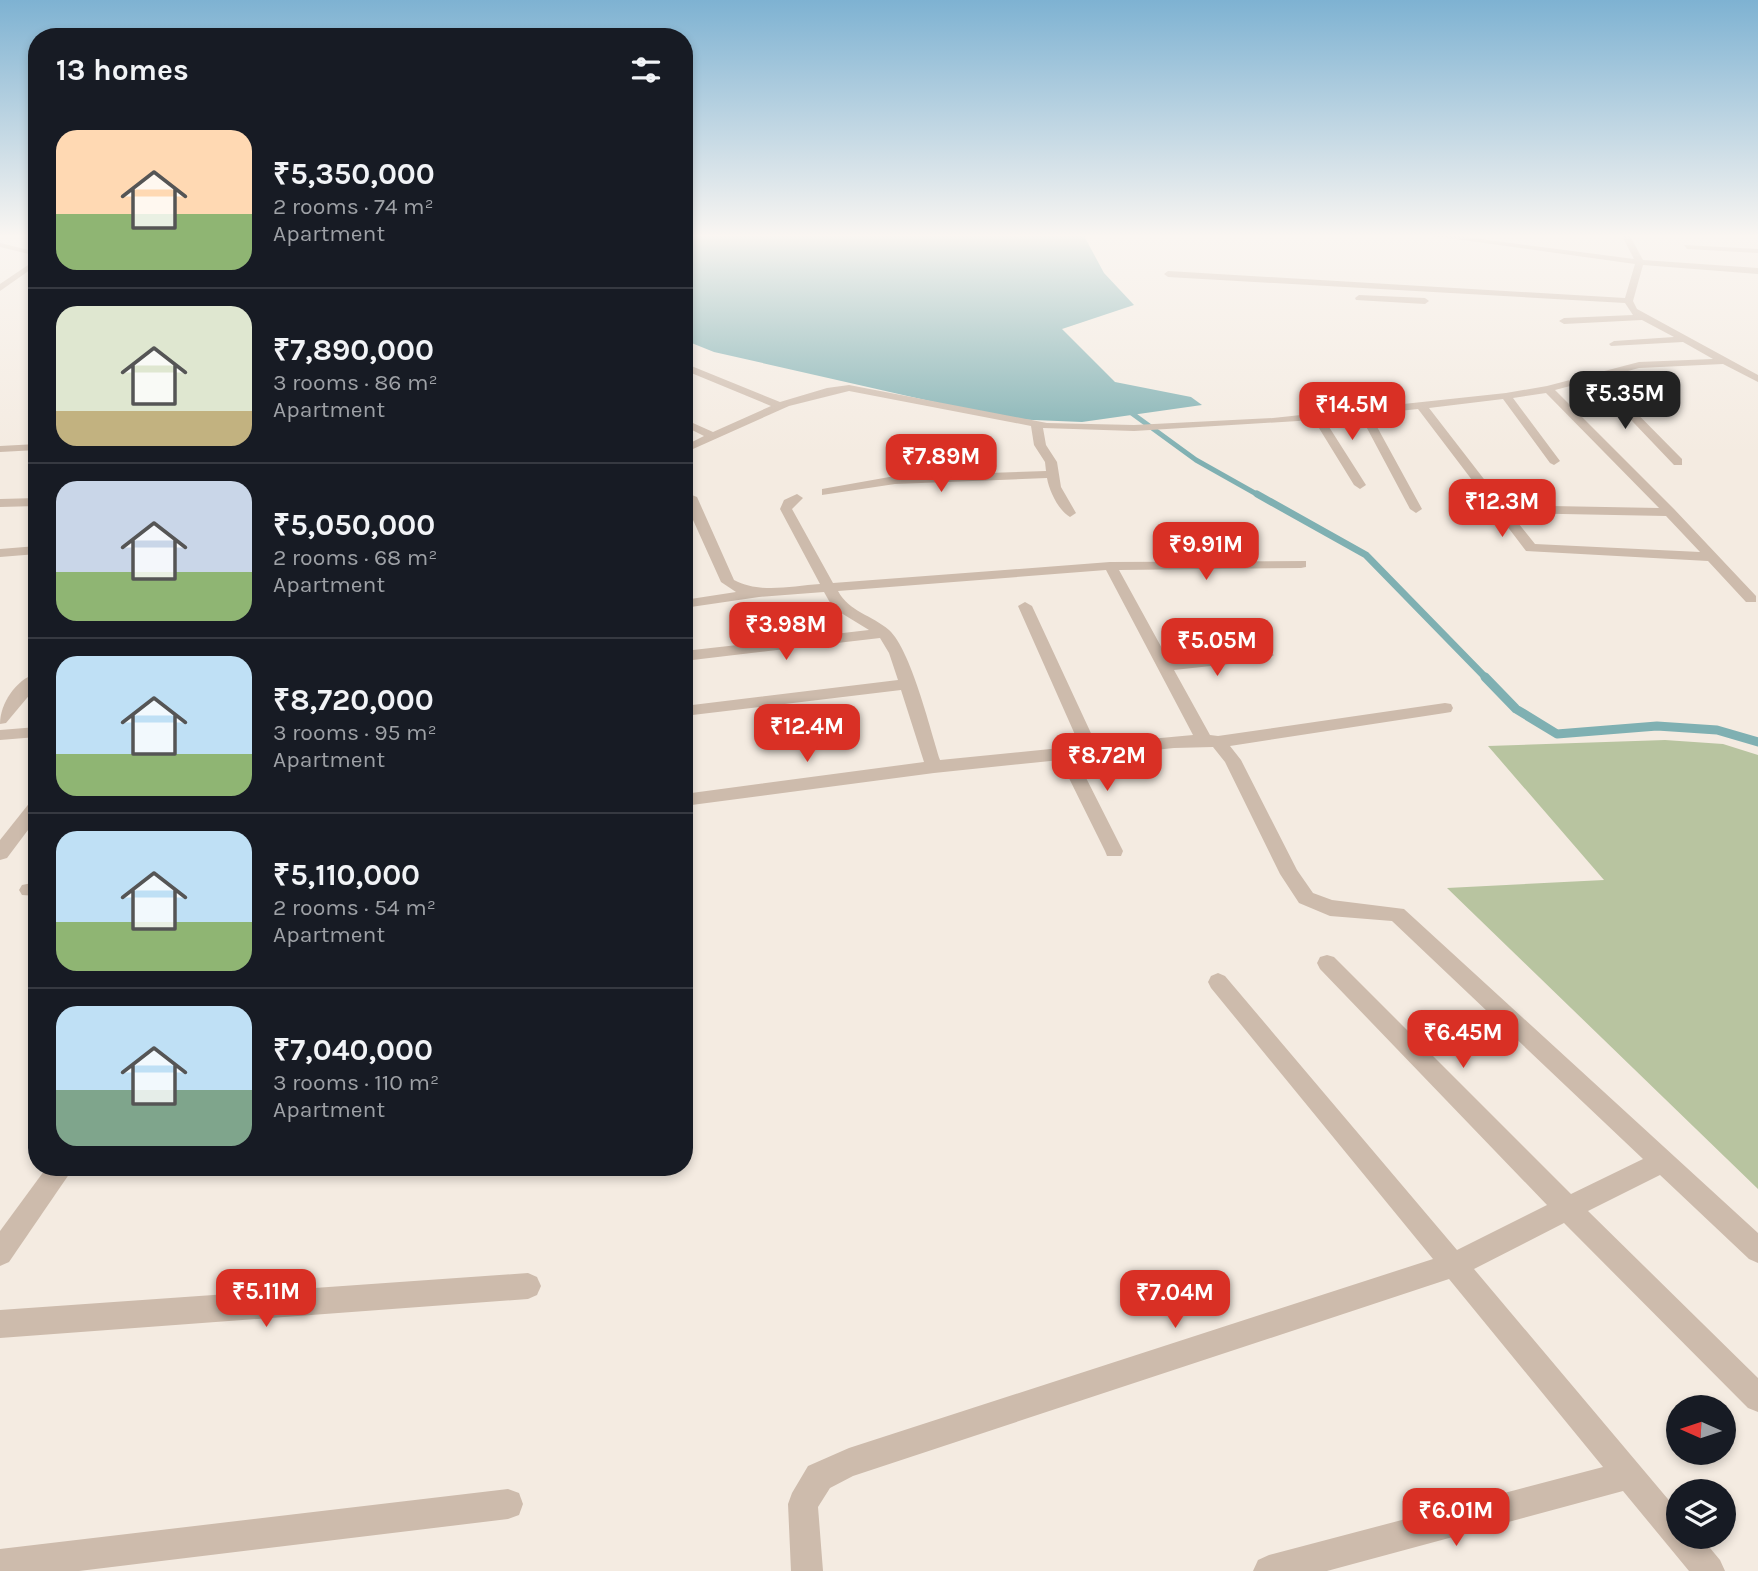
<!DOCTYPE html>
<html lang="en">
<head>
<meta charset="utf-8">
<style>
  :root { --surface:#171b24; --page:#20242c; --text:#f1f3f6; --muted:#9ea1a6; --line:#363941; --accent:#d93025 }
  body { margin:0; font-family:Karla,sans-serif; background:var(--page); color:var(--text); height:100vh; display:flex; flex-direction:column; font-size:26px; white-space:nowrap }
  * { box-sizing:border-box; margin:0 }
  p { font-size:23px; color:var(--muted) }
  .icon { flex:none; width:38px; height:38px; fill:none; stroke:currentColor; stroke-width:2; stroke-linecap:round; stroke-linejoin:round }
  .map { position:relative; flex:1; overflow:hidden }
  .panel { position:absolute; left:28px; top:28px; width:665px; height:1148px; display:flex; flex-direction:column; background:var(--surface); border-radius:28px; box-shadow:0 4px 10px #0003 }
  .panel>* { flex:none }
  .needle { width:46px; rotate:273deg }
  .fabs { position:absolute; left:1666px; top:1395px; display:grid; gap:14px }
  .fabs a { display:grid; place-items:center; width:70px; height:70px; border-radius:50%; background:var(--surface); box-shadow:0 4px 10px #0003; font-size:35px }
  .price { position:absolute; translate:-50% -60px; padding:0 16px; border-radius:14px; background:var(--accent); color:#fff; font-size:23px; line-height:46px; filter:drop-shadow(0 2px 4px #0008) }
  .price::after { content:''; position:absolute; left:50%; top:42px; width:21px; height:16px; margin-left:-10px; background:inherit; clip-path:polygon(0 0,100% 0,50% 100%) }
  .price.on { background:#222; color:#fff }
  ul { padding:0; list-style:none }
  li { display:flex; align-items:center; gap:21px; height:175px; padding:0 28px }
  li+li { border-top:2px solid var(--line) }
  li span { display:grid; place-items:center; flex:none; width:196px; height:140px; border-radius:21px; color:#555 }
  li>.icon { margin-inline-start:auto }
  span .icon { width:84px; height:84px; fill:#fffc; stroke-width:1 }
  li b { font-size:30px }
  h2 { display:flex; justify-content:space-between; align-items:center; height:84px; padding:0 28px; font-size:30px }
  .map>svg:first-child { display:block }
</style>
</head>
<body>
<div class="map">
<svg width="1758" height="1571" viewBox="0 0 1758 1571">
  <rect width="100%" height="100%" fill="#f4ebe1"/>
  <polygon fill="#b8c4a0" points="1665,740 1723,744 1758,755 1758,1189 1447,888 1604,880 1488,746"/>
  <polygon fill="#7fb0b2" points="684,234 1083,234 1104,273 1134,305 1062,329 1115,382 1191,397 1202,405 1082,422 1009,419 714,352 684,340"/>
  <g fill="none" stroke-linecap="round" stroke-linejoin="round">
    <polyline stroke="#7fb0b2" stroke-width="5" points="1126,409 1196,460 1260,496"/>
    <polyline stroke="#7fb0b2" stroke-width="7" points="1257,494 1366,555 1487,679"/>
    <polyline stroke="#7fb0b2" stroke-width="9" points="1485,677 1516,709 1557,734 1657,726 1717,730 1758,742"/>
    <g fill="#cdbbac" fill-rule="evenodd">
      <path d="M1419,234H1442L1634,259L1621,234H1629L1643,260L1758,268V274L1643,265L1633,301L1637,309L1758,375V382L1723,364L1639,368L1602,378L1682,459V465H1674L1593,380L1555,390L1674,509L1756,596V602H1746L1708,561L1526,551L1418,409L1370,414L1422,509L1416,513L1410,509L1360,415L1324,419L1366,485L1360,489L1354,485L1314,420L1134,431L1043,428L1046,445L1057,462L1061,487L1076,513L1070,517C1059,511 1049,491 1047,478L895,484L822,495V489L895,476L1046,471L1045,462L1034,445L1031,426L849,391L789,406L684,453V446L704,436L684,426V419L713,432L771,406L684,370V363L780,402L827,388L849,385L1047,423L1134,425L1273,418L1506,393L1547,386L1639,362L1713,359L1683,342L1611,346L1609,344L1614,341L1674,337L1642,320L1564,324L1559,321L1564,318L1633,315L1625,303L1168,277L1164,274L1168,271L1625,298L1635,264ZM1546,393L1659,508L1504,505L1429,408L1503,399L1550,463L1554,465L1560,461L1513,398ZM1510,513L1666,516L1700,552L1535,544Z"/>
      <polygon points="0,243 37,252 37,256 0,247"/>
      <polygon points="1684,245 1758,249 1758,253 1687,249"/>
      <polygon points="37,259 37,265 0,291 0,284"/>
      <polygon points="1359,295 1425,298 1429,301 1425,304 1356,300 1355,298"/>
      <polygon points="37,444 37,450 0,452 0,446"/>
      <path d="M684,492L697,497L734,580C760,594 791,586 820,584L780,509L784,500L797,494L803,498L792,509L833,583L1110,562L1306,561V567L1301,568L1119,570L1169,661L1266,650L1274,655L1266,660L1174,670L1210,735L1218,736L1445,703L1451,704L1453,708L1451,712L1445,713L1230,746L1241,760L1297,870L1313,893L1332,900L1404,909L1758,1233V1263L1749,1259L1660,1175L1588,1211L1758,1378V1412L1748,1408L1564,1223L1474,1269L1678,1511V1536H1700L1720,1560L1725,1571H1689L1623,1491L1327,1571H1253L1258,1560L1269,1555L1603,1467L1449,1279L853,1476L830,1488L818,1507L823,1571H791L788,1504L792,1493L808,1466L849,1448L1433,1259L1211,988L1208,982L1211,976L1218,973L1225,976L1457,1250L1547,1205L1320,969L1317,963L1320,957L1327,955L1334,957L1571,1194L1643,1159L1392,921L1330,916L1299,903L1280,874L1225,762L1213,747L1174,748L1076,758L1123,851L1121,856H1107L1105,851L1060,760L934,773L684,806V794L924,762L901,690L684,716V706L898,680L889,653L880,638L684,661V651L869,630L833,608L824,592L759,597L684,608V600L736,592L721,582L684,500ZM1106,570L1193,735L1096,744L1032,606L1025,602L1018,606L1080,746L940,760C930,729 911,650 889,630C872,615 849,612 838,591Z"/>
      <polygon points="37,498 37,506 0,507 0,499"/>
      <polygon points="37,546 37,554 0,557 0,549"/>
      <path d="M37,673V686L6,723L0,724C0,704 15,680 37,673Z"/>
      <polygon points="37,727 37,737 0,740 0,730"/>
      <polygon points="37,799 37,818 7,858 0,860 0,840 31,801"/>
      <polygon points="37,882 37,896 22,895 19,890 22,885"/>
      <polygon points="47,1167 74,1167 9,1262 0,1266 0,1231"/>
      <polygon points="528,1273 537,1277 541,1286 537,1295 528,1299 0,1338 0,1310"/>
      <polygon points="508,1489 519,1493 523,1504 519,1515 508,1519 79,1571 0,1571 0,1549"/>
    </g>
  </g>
  <linearGradient id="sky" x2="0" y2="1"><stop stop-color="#7eb2d2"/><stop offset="0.52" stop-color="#faf6f2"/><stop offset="1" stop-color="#faf6f2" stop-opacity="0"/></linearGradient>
  <rect width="1758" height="454" fill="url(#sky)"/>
</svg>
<div class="fabs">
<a><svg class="needle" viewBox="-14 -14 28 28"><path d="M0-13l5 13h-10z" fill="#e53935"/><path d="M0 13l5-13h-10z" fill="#9ea1a6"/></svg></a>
<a><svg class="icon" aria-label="layers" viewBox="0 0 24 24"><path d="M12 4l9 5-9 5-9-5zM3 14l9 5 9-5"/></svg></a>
</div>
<b class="price on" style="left:1625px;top:431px">₹5.35M</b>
<b class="price" style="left:1352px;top:442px">₹14.5M</b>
<b class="price" style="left:941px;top:494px">₹7.89M</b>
<b class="price" style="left:1502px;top:539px">₹12.3M</b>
<b class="price" style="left:1206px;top:582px">₹9.91M</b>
<b class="price" style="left:786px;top:662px">₹3.98M</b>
<b class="price" style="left:1217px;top:678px">₹5.05M</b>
<b class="price" style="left:807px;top:764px">₹12.4M</b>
<b class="price" style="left:1107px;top:793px">₹8.72M</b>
<b class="price" style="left:1463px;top:1070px">₹6.45M</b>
<b class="price" style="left:266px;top:1329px">₹5.11M</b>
<b class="price" style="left:1175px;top:1330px">₹7.04M</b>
<b class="price" style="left:1456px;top:1548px">₹6.01M</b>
<section class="panel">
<h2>13 homes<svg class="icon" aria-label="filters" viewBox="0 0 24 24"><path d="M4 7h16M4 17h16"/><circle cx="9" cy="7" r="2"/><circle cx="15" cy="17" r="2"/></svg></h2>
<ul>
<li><span style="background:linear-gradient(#ffd9b3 60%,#8fb573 0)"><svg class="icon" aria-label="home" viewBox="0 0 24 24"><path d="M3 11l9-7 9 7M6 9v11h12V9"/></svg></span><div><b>₹5,350,000</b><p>2 rooms · 74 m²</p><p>Apartment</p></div></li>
<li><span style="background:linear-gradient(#dfe7d0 75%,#c2b280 0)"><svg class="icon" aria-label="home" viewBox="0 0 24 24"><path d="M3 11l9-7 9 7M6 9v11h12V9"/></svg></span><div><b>₹7,890,000</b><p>3 rooms · 86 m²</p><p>Apartment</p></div></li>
<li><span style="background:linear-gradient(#c9d6e8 65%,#8fb573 0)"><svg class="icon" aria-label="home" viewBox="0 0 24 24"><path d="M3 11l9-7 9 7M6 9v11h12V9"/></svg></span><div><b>₹5,050,000</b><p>2 rooms · 68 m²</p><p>Apartment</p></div></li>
<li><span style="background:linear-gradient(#bfe0f5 70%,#8fb573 0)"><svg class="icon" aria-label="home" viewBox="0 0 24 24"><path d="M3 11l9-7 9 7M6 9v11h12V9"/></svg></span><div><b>₹8,720,000</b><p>3 rooms · 95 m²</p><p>Apartment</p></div></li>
<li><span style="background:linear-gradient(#bfe0f5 65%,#8fb573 0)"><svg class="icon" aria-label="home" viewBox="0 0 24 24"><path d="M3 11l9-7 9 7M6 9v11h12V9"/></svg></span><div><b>₹5,110,000</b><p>2 rooms · 54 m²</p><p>Apartment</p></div></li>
<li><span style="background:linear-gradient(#bfe0f5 60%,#7fa58c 0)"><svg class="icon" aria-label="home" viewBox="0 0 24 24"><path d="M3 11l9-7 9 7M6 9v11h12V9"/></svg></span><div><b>₹7,040,000</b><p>3 rooms · 110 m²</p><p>Apartment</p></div></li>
</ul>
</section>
</div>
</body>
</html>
